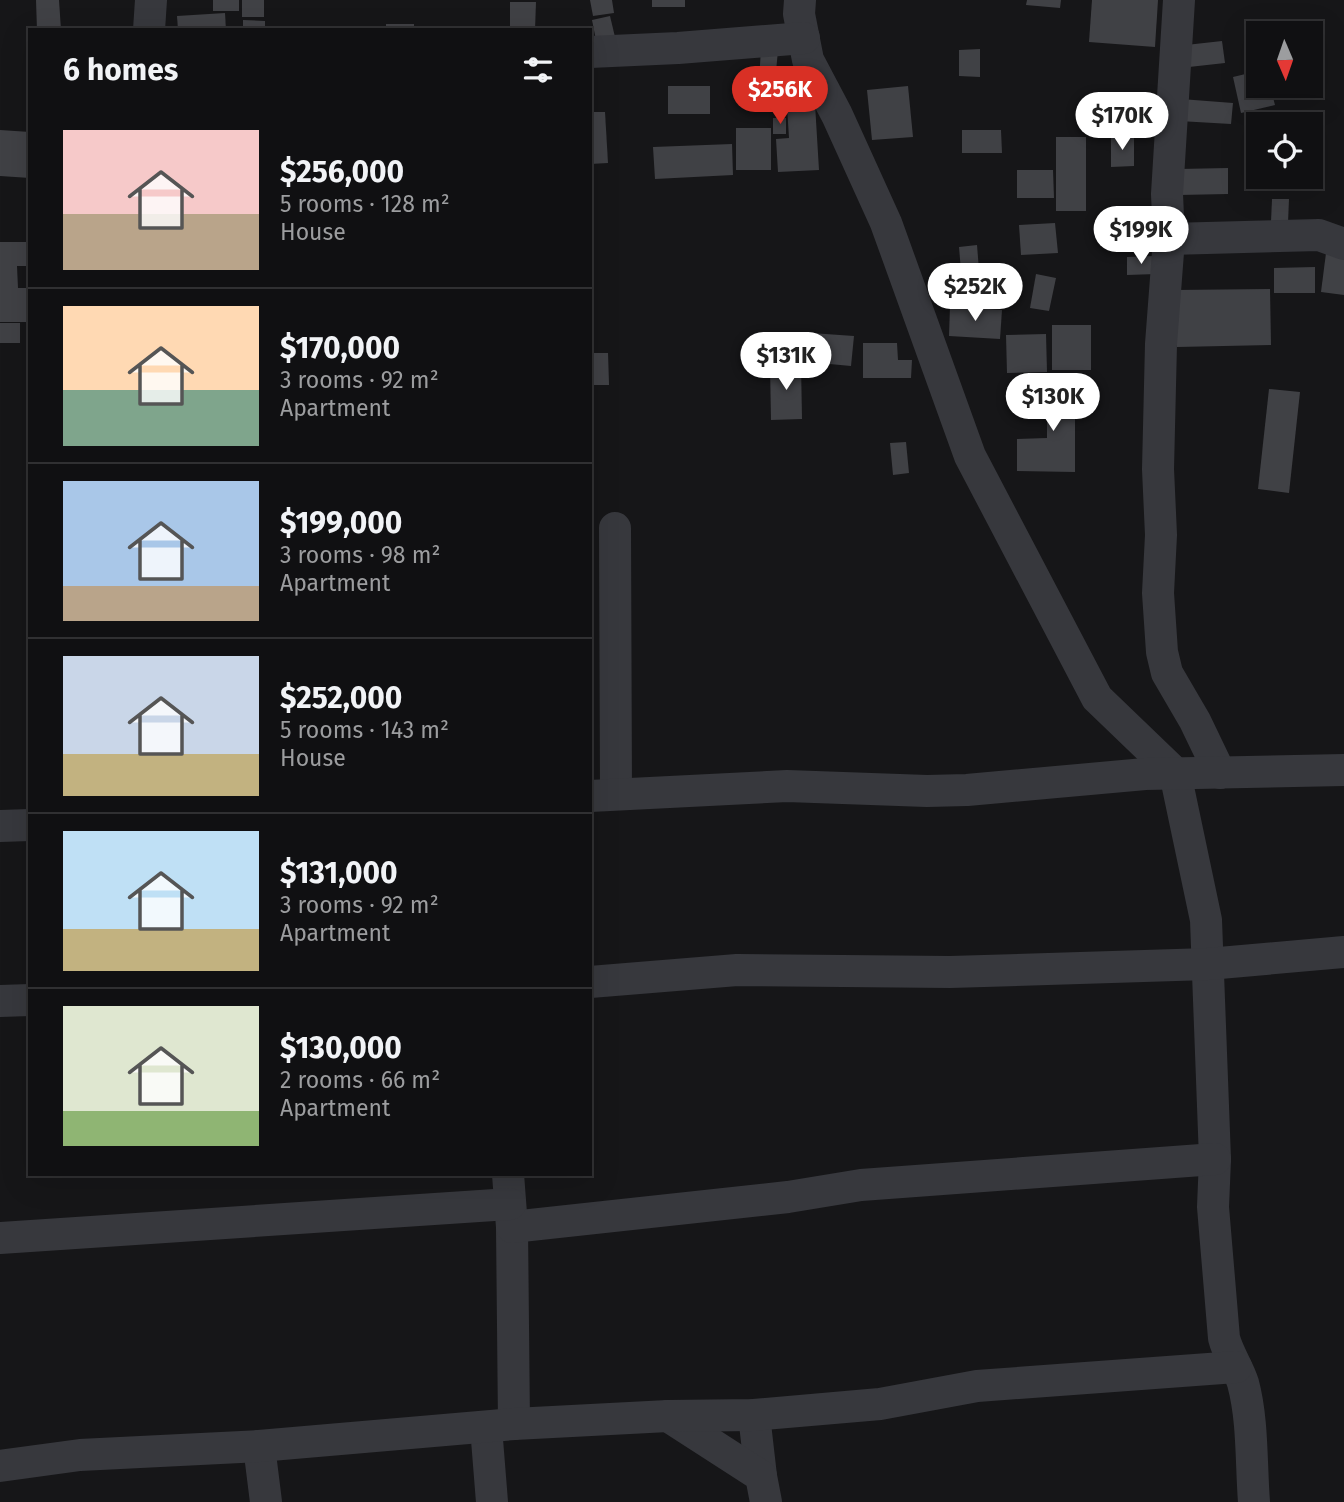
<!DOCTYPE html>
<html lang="en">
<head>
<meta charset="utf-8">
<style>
  :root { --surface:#101012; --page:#19191b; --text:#f1f3f6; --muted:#9c9d9f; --line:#303032; --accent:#d93025 }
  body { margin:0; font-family:"Fira Sans",sans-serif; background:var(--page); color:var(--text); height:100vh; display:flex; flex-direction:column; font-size:26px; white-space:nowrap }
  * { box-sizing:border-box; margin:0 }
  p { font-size:23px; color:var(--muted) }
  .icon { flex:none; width:38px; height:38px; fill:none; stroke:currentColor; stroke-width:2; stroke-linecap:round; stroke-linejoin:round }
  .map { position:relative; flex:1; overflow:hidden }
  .details { position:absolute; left:28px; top:28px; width:564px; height:1148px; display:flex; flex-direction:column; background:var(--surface); border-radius:0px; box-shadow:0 7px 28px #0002,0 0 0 2px var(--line) }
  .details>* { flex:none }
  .needle { width:46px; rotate:178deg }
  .fabs { position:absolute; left:1246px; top:21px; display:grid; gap:14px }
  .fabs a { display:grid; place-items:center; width:77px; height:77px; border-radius:0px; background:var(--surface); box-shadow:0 7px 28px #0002,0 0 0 2px var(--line); font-size:35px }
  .price { position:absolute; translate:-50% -60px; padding:0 16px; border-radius:24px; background:#fff; color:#222; font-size:23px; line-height:46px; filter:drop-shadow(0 2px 4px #0008) }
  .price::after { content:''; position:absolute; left:50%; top:42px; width:21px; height:16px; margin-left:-10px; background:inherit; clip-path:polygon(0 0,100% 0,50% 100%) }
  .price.on { background:var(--accent); color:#fff }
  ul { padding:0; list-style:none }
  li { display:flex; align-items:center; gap:21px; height:175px; padding:0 35px }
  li+li { border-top:2px solid var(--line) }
  li span { display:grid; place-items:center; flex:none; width:196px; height:140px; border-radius:0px; color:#555 }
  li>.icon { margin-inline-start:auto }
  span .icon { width:84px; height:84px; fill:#fffc; stroke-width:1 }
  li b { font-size:30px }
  h2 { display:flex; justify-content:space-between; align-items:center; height:84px; padding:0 35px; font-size:30px }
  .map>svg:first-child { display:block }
</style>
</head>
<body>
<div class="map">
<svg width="1344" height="1502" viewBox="0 0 1344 1502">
  <rect width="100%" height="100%" fill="#161618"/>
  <g fill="#404145">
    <polygon points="36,0 59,0 61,30 37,30"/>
    <rect x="213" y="0" width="26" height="11"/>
    <rect x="242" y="0" width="22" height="17"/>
    <polygon points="590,0 612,0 614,13 593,16"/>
    <rect x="652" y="0" width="33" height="7"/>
    <polygon points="1027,0 1061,0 1060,8 1026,5"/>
    <polygon points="1092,0 1158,0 1155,47 1089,42"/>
    <polygon points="510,2 536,2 535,30 510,30"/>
    <polygon points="225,13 226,30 178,30 177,16"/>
    <polygon points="610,16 615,37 596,40 592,20"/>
    <polygon points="243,20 265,21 265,30 243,30"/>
    <rect x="386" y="24" width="28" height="6"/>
    <polygon points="1222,41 1225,63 1189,67 1186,45"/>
    <polygon points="761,49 778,50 775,82 759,81"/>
    <polygon points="980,49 980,77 959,76 959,50"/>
    <polygon points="1258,71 1258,86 1270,86 1275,105 1241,113 1233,77"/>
    <rect x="668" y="86" width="42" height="28"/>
    <polygon points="908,86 913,137 872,140 867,90"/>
    <polygon points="1181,99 1233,103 1231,124 1179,121"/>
    <polygon points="815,104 819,170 778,172 776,139 789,138 787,106"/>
    <polygon points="590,112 605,112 608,163 590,164"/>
    <rect x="773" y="118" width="13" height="16"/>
    <rect x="736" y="128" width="35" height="42"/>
    <polygon points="0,130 30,132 30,178 0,176"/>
    <polygon points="962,130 1001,130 1002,153 962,153"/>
    <rect x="1056" y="137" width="30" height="74"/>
    <polygon points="1111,138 1134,138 1134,166 1111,167"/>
    <polygon points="732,144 733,175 655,179 653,147"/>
    <polygon points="1228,168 1228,194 1179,195 1179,169"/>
    <polygon points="1017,170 1053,170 1054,198 1017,198"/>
    <polygon points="1272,199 1289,199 1288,223 1271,222"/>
    <polygon points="1055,223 1058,253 1021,255 1019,225"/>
    <polygon points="0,242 27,242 27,266 17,266 18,288 30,288 30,322 0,322"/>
    <polygon points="977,245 979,270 961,271 959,247"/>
    <polygon points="1326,253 1344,255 1344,295 1321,292"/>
    <polygon points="1155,256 1156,274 1127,275 1127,257"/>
    <polygon points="1315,267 1315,293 1274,293 1274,268"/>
    <polygon points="1036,274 1056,278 1049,311 1030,308"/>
    <polygon points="959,275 977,276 976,293 958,292"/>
    <polygon points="1270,289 1271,345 1177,347 1174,290"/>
    <polygon points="950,306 1002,310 1000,339 949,336"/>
    <rect x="0" y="323" width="20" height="20"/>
    <rect x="1052" y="325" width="39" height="45"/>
    <polygon points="811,333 854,336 851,366 808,362"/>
    <polygon points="1046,334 1047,372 1007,373 1006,335"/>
    <polygon points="863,343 897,343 898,360 912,360 911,378 863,378"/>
    <polygon points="590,353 608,353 609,385 590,385"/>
    <polygon points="801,364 802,419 771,420 770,365"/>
    <polygon points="1047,377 1075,377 1075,472 1017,471 1017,439 1047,438"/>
    <polygon points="1269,389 1300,392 1289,493 1258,489"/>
    <polygon points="906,442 909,473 893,475 890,443"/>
  </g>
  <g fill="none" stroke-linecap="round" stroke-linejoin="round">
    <g stroke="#37383d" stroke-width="32">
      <path d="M800,0L799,14L808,60L837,115L886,223L970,456L1097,698L1175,773L1206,920L1215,1159L1213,1207L1224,1338C1228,1354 1238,1367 1243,1383C1253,1420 1251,1463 1254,1502"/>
      <polyline points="1179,0 1167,194 1169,239 1161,344 1158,469 1161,535 1158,593 1162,652 1167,673 1195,721 1220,773"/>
      <polyline points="149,30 151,0"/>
      <polyline points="590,52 678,48 804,38"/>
      <polyline points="1169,239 1319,235 1344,244"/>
      <polyline points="615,528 616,794"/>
      <polyline points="590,796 787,786 927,791 967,790 1145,774 1344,770"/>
      <polyline points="0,826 30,825"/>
      <polyline points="590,982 737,970 950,972 1208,964 1344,952"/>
      <polyline points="0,1001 30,1000"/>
      <polyline points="508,1174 512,1227 514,1424"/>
      <polyline points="512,1227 788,1197 861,1185 1215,1159"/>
      <polyline points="0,1238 510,1204"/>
      <polyline points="754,1415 761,1476"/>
      <polyline points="668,1416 761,1476 766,1502"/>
      <polyline points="486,1427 492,1502"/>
      <polyline points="259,1446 266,1502"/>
      <polyline points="0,1466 80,1455 259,1446 514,1424 668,1416 754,1415 880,1404 977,1386 1236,1367"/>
    </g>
  </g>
</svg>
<div class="fabs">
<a><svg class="needle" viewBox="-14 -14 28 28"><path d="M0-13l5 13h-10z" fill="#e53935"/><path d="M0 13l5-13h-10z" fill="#9c9d9f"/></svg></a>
<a><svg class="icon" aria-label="locate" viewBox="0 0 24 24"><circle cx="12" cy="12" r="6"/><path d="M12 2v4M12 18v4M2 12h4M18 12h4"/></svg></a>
</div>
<b class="price on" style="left:780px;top:126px">$256K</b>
<b class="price" style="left:1122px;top:152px">$170K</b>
<b class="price" style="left:1141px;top:266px">$199K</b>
<b class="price" style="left:975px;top:323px">$252K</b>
<b class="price" style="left:786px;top:392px">$131K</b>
<b class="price" style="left:1053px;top:433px">$130K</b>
<section class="details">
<h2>6 homes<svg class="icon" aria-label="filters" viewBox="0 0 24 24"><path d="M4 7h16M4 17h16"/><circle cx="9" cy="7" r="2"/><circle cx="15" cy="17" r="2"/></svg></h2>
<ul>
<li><span style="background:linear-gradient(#f6c9c9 60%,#b9a48a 0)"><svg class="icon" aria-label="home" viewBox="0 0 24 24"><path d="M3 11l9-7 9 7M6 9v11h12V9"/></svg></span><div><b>$256,000</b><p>5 rooms · 128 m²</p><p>House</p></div></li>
<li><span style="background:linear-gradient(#ffd9b3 60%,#7fa58c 0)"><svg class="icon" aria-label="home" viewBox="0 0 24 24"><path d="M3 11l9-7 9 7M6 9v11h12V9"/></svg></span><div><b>$170,000</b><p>3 rooms · 92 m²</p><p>Apartment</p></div></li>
<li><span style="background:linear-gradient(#a9c7e8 75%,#b9a48a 0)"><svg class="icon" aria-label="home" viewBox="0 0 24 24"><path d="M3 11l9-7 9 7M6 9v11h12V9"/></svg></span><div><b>$199,000</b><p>3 rooms · 98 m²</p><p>Apartment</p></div></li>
<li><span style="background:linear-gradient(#c9d6e8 70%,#c2b280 0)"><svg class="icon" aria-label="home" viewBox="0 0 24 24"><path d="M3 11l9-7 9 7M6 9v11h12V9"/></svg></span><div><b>$252,000</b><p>5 rooms · 143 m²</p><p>House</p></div></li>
<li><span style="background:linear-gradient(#bfe0f5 70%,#c2b280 0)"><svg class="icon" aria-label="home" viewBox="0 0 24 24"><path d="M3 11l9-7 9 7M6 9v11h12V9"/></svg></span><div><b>$131,000</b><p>3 rooms · 92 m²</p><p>Apartment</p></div></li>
<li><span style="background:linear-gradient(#dfe7d0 75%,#8fb573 0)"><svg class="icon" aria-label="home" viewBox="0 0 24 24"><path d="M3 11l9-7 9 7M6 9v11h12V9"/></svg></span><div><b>$130,000</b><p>2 rooms · 66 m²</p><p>Apartment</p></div></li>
</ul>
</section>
</div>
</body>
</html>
